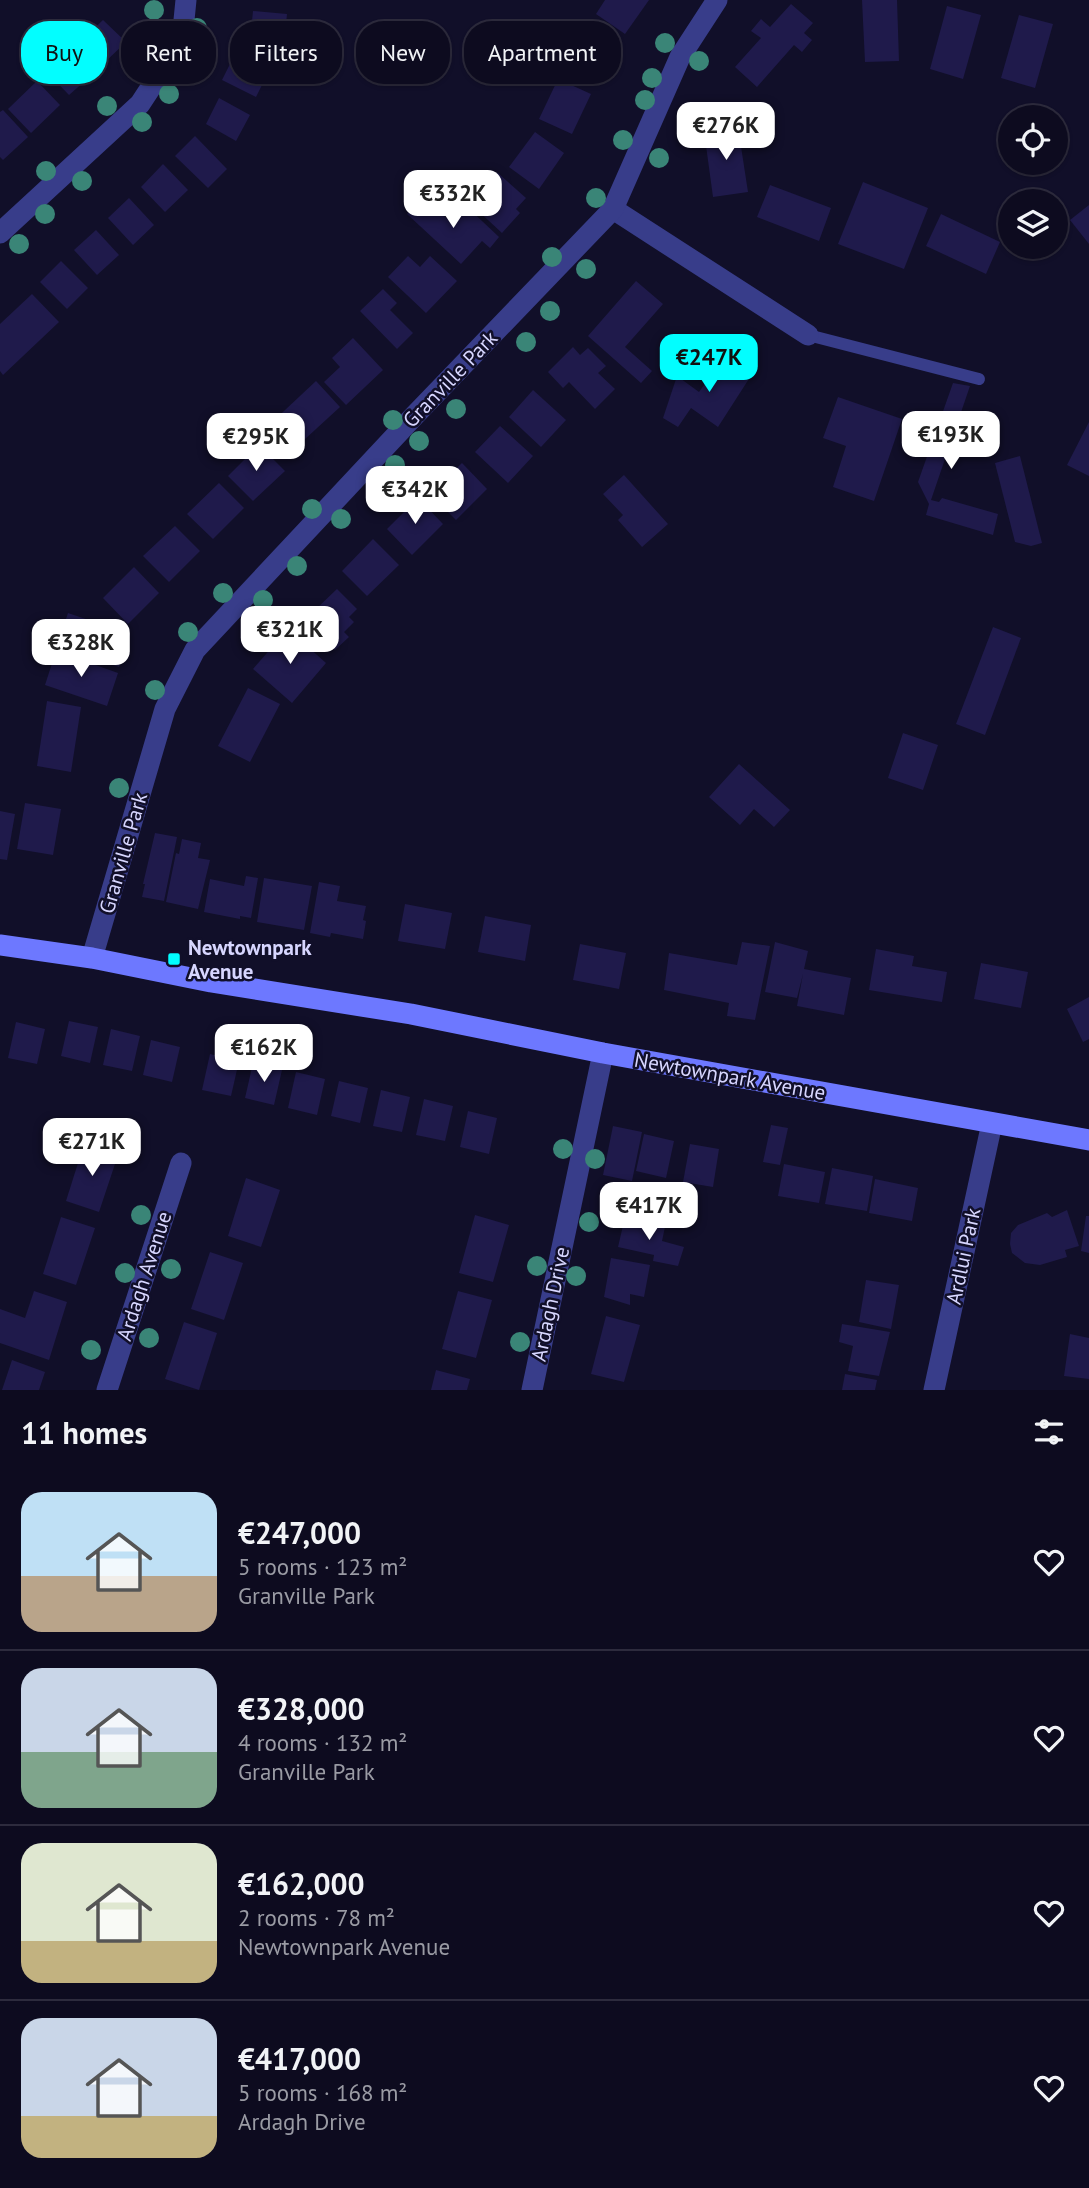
<!DOCTYPE html>
<html lang="en">
<head>
<meta charset="utf-8">
<style>
  :root { --surface:#0d0b1f; --page:#1b192c; --text:#f1f3f6; --muted:#9a9ba4; --line:#2d2b3d; --accent:#02feff }
  body { margin:0; font-family:"PT Sans",sans-serif; background:var(--page); color:var(--text); height:100vh; display:flex; flex-direction:column; font-size:26px; white-space:nowrap }
  * { box-sizing:border-box; margin:0 }
  p { font-size:23px; color:var(--muted) }
  .icon { flex:none; width:38px; height:38px; fill:none; stroke:currentColor; stroke-width:2; stroke-linecap:round; stroke-linejoin:round }
  .map { position:relative; height:1390px; overflow:hidden }
  .drawer { display:flex; flex-direction:column; background:var(--surface); flex:1 }
  .drawer>* { flex:none }
  .guide { position:absolute; left:21px; top:21px; width:700px; height:63px; display:flex; gap:14px }
  .fabs { position:absolute; left:998px; top:105px; display:grid; gap:14px }
  .fabs a { display:grid; place-items:center; width:70px; height:70px; border-radius:50%; background:var(--surface); box-shadow:0 2px 5px #0004,0 0 0 2px var(--line); font-size:35px }
  .price { position:absolute; translate:-50% -60px; padding:0 16px; border-radius:14px; background:#fff; color:#222; font-size:23px; line-height:46px; filter:drop-shadow(0 2px 4px #0008) }
  .price::after { content:''; position:absolute; left:50%; top:42px; width:21px; height:16px; margin-left:-10px; background:inherit; clip-path:polygon(0 0,100% 0,50% 100%) }
  .price.active { background:var(--accent); color:#111 }
  ul { padding:0; list-style:none }
  li { display:flex; align-items:center; gap:21px; height:175px; padding:0 21px }
  li+li { border-top:2px solid var(--line) }
  li span { display:grid; place-items:center; flex:none; width:196px; height:140px; border-radius:21px; color:#555 }
  li>.icon { margin-inline-start:auto }
  span .icon { width:84px; height:84px; fill:#fffc; stroke-width:1 }
  li b { font-size:30px }
  h2 { display:flex; justify-content:space-between; align-items:center; height:84px; padding:0 21px; font-size:30px }
  .pill { padding:0 24px; border-radius:28px; background:var(--surface); box-shadow:0 2px 5px #0004,0 0 0 2px var(--line); font-size:24px; line-height:63px }
  .pill.active { background:var(--accent); color:#111 }
  .map>svg:first-child { display:block }
</style>
</head>
<body>
<div class="map">
<svg width="1089" height="1390" viewBox="0 0 1089 1390">
  <rect width="100%" height="100%" fill="#110f29"/>
  <g fill="#1f1a4b">
    <polygon points="605,0 649,0 625,34 596,14"/>
    <polygon points="862,0 897,0 899,61 865,62"/>
    <polygon points="791,4 813,23 804,33 812,40 802,52 794,45 757,87 735,67 761,38 751,31 761,19 770,27"/>
    <polygon points="947,6 981,15 963,79 930,69"/>
    <polygon points="253,11 287,14 284,44 250,41"/>
    <polygon points="1019,15 1053,24 1035,88 1001,78"/>
    <polygon points="103,20 126,42 104,63 82,40"/>
    <polygon points="586,26 619,41 600,81 567,66"/>
    <polygon points="70,50 93,74 69,95 47,72"/>
    <polygon points="237,50 271,67 256,97 222,80"/>
    <polygon points="558,79 591,94 572,134 539,119"/>
    <polygon points="37,81 60,105 31,133 8,109"/>
    <polygon points="219,98 250,115 236,141 206,124"/>
    <polygon points="3,110 28,137 3,160 0,157 0,112"/>
    <polygon points="738,127 748,192 713,197 704,131"/>
    <polygon points="535,132 564,153 539,189 509,167"/>
    <polygon points="195,136 227,169 208,188 175,156"/>
    <polygon points="163,164 188,190 165,212 141,187"/>
    <polygon points="498,173 526,198 516,209 520,213 502,233 475,208 479,204 473,199 479,193 475,189 489,174 493,178"/>
    <polygon points="863,182 928,208 904,269 838,244"/>
    <polygon points="770,185 831,208 819,241 757,217"/>
    <polygon points="423,197 451,222 465,205 499,237 490,248 482,241 461,264 407,214"/>
    <polygon points="129,198 154,225 133,245 108,218"/>
    <polygon points="1089,205 1089,244 1070,220"/>
    <polygon points="941,214 1000,242 986,274 926,246"/>
    <polygon points="96,230 119,255 97,275 74,250"/>
    <polygon points="408,256 420,267 430,256 457,281 426,313 388,277"/>
    <polygon points="61,261 88,288 67,309 40,282"/>
    <polygon points="636,281 663,304 625,347 652,371 641,383 588,336"/>
    <polygon points="383,289 397,303 390,310 413,333 397,349 360,311"/>
    <polygon points="32,294 59,322 3,375 0,371 0,324"/>
    <polygon points="353,338 383,370 346,405 324,382 340,367 332,358"/>
    <polygon points="573,347 580,355 588,348 606,366 598,373 615,389 595,409 569,382 563,388 548,372"/>
    <polygon points="726,354 754,371 718,427 691,408 678,427 663,418 677,376 699,392"/>
    <polygon points="316,381 340,407 292,451 268,426"/>
    <polygon points="953,383 970,386 931,500 939,502 942,498 998,514 993,535 926,515 929,504 918,482"/>
    <polygon points="533,390 566,420 541,447 509,417"/>
    <polygon points="838,397 902,419 874,501 833,487 846,446 823,438"/>
    <polygon points="1089,422 1089,476 1067,465"/>
    <polygon points="500,426 533,456 508,483 475,452"/>
    <polygon points="259,445 285,471 253,501 228,476"/>
    <polygon points="1020,456 1042,543 1031,546 1015,542 995,463"/>
    <polygon points="462,463 487,489 456,520 430,494"/>
    <polygon points="624,475 668,524 642,547 618,520 623,515 603,494"/>
    <polygon points="219,483 244,508 213,539 187,514"/>
    <polygon points="418,498 443,524 412,555 387,529"/>
    <polygon points="175,526 200,551 169,582 143,556"/>
    <polygon points="373,539 399,565 367,596 342,571"/>
    <polygon points="134,567 159,593 128,624 103,598"/>
    <polygon points="337,589 357,609 349,617 354,622 344,632 349,637 335,650 325,641 318,648 297,628 305,620 302,617 312,607 315,610"/>
    <polygon points="68,613 130,634 119,667 57,646"/>
    <polygon points="993,627 1021,638 985,735 956,724"/>
    <polygon points="288,629 326,663 292,703 253,669"/>
    <polygon points="56,651 118,673 107,706 45,685"/>
    <polygon points="248,688 280,704 250,762 218,746"/>
    <polygon points="47,701 81,707 71,772 37,766"/>
    <polygon points="903,733 938,745 923,790 888,778"/>
    <polygon points="739,764 790,810 774,827 754,809 740,825 709,797"/>
    <polygon points="25,803 61,809 53,855 17,849"/>
    <polygon points="0,811 15,814 7,860 0,859"/>
    <polygon points="155,833 177,837 164,901 142,897 145,884 143,884"/>
    <polygon points="182,839 201,843 198,858 210,860 198,909 166,902 176,853 179,854"/>
    <polygon points="246,876 258,878 251,918 240,916 240,919 204,912 210,879 244,886"/>
    <polygon points="264,878 312,886 304,930 257,922"/>
    <polygon points="319,882 340,886 337,901 366,906 363,920 366,921 363,939 331,933 330,937 310,933"/>
    <polygon points="405,904 452,913 445,949 398,941"/>
    <polygon points="485,916 531,925 525,961 478,952"/>
    <polygon points="742,942 770,946 755,1020 727,1016 729,1003 664,990 669,953 737,965"/>
    <polygon points="775,942 808,951 804,969 851,978 844,1015 797,1006 803,974 797,998 765,992"/>
    <polygon points="580,944 626,953 619,989 573,980"/>
    <polygon points="876,949 914,956 912,966 947,972 942,1002 869,990"/>
    <polygon points="981,963 1028,972 1021,1008 974,999"/>
    <polygon points="1089,997 1089,1039 1083,1042 1067,1009"/>
    <polygon points="69,1021 98,1027 90,1063 61,1056"/>
    <polygon points="16,1022 45,1029 37,1064 8,1058"/>
    <polygon points="111,1029 140,1036 132,1071 103,1065"/>
    <polygon points="151,1040 180,1047 172,1082 143,1075"/>
    <polygon points="210,1054 239,1061 231,1096 202,1090"/>
    <polygon points="253,1063 282,1070 274,1105 245,1098"/>
    <polygon points="296,1072 325,1079 317,1115 288,1108"/>
    <polygon points="339,1081 368,1088 360,1123 331,1116"/>
    <polygon points="381,1090 410,1097 402,1132 373,1126"/>
    <polygon points="424,1099 453,1106 445,1141 416,1135"/>
    <polygon points="468,1111 497,1118 489,1154 460,1147"/>
    <polygon points="771,1125 788,1128 780,1165 763,1162"/>
    <polygon points="613,1126 642,1132 632,1181 603,1175"/>
    <polygon points="644,1134 674,1141 666,1178 636,1171"/>
    <polygon points="84,1144 118,1155 99,1212 66,1201"/>
    <polygon points="690,1144 719,1149 713,1187 683,1182"/>
    <polygon points="784,1164 825,1172 819,1203 778,1196"/>
    <polygon points="832,1168 873,1176 867,1211 825,1204"/>
    <polygon points="246,1178 280,1190 261,1247 228,1236"/>
    <polygon points="875,1179 918,1188 912,1221 869,1213"/>
    <polygon points="1067,1210 1079,1246 1065,1250 1067,1257 1040,1265 1025,1263 1012,1253 1010,1244 1011,1233 1018,1225 1047,1213 1052,1217"/>
    <polygon points="475,1215 509,1225 493,1282 459,1273"/>
    <polygon points="1086,1216 1089,1216 1089,1253 1081,1251"/>
    <polygon points="61,1217 95,1228 76,1285 43,1274"/>
    <polygon points="625,1217 665,1227 662,1241 684,1247 678,1266 653,1261 654,1255 618,1247"/>
    <polygon points="210,1252 243,1263 224,1320 191,1309"/>
    <polygon points="611,1258 650,1265 644,1297 630,1294 630,1305 604,1297"/>
    <polygon points="866,1280 899,1285 891,1329 859,1322"/>
    <polygon points="34,1291 67,1302 49,1360 0,1343 0,1309 25,1318"/>
    <polygon points="458,1291 492,1300 476,1358 442,1349"/>
    <polygon points="606,1316 640,1325 624,1382 591,1374"/>
    <polygon points="184,1322 217,1333 199,1390 165,1379"/>
    <polygon points="842,1324 890,1332 879,1376 848,1371 853,1346 839,1342"/>
    <polygon points="1070,1334 1089,1338 1089,1379 1064,1376"/>
    <polygon points="12,1360 45,1372 39,1390 2,1390"/>
    <polygon points="436,1370 470,1379 467,1390 431,1390"/>
    <polygon points="845,1374 877,1380 875,1390 842,1390"/>
  </g>
  <g fill="none" stroke-linecap="round" stroke-linejoin="round">
    <polyline stroke="#383d8a" stroke-width="12" points="808,335 979,379"/>
    <g stroke="#383d8a" stroke-width="21">
      <polyline points="613,209 808,335"/>
      <polyline points="0,233 140,104 182,40 186,0"/>
      <polyline points="92,958 165,709 195,650 415,415 613,209 680,57 717,0"/>
      <polyline points="107,1390 181,1163"/>
      <polyline points="532,1390 603,1053"/>
      <polyline points="934,1390 992,1123"/>
    </g>
    <polyline stroke="#6d78ff" stroke-width="21" points="0,945 92,958 211,982 411,1014 603,1053 1089,1140"/>
  </g>
  <g fill="#3a8577">
    <circle cx="154" cy="10" r="10"/>
    <circle cx="197" cy="28" r="10"/>
    <circle cx="665" cy="43" r="10"/>
    <circle cx="186" cy="61" r="10"/>
    <circle cx="699" cy="61" r="10"/>
    <circle cx="138" cy="63" r="10"/>
    <circle cx="652" cy="78" r="10"/>
    <circle cx="169" cy="94" r="10"/>
    <circle cx="645" cy="100" r="10"/>
    <circle cx="107" cy="106" r="10"/>
    <circle cx="142" cy="122" r="10"/>
    <circle cx="623" cy="140" r="10"/>
    <circle cx="659" cy="158" r="10"/>
    <circle cx="46" cy="171" r="10"/>
    <circle cx="82" cy="181" r="10"/>
    <circle cx="596" cy="198" r="10"/>
    <circle cx="45" cy="214" r="10"/>
    <circle cx="19" cy="244" r="10"/>
    <circle cx="552" cy="257" r="10"/>
    <circle cx="586" cy="269" r="10"/>
    <circle cx="550" cy="311" r="10"/>
    <circle cx="526" cy="342" r="10"/>
    <circle cx="456" cy="409" r="10"/>
    <circle cx="393" cy="420" r="10"/>
    <circle cx="419" cy="441" r="10"/>
    <circle cx="395" cy="465" r="10"/>
    <circle cx="312" cy="509" r="10"/>
    <circle cx="341" cy="519" r="10"/>
    <circle cx="297" cy="566" r="10"/>
    <circle cx="223" cy="593" r="10"/>
    <circle cx="263" cy="600" r="10"/>
    <circle cx="188" cy="632" r="10"/>
    <circle cx="155" cy="690" r="10"/>
    <circle cx="119" cy="788" r="10"/>
    <circle cx="563" cy="1149" r="10"/>
    <circle cx="595" cy="1159" r="10"/>
    <circle cx="141" cy="1215" r="10"/>
    <circle cx="589" cy="1222" r="10"/>
    <circle cx="537" cy="1266" r="10"/>
    <circle cx="171" cy="1269" r="10"/>
    <circle cx="125" cy="1273" r="10"/>
    <circle cx="576" cy="1276" r="10"/>
    <circle cx="149" cy="1338" r="10"/>
    <circle cx="520" cy="1342" r="10"/>
    <circle cx="91" cy="1350" r="10"/>
  </g>
  <rect fill="#02feff" stroke="#110f29" stroke-width="2.5" x="167" y="952" width="14" height="14" rx="3.5"/>
  <g text-anchor="middle" dominant-baseline="central" stroke-width="5" stroke-linejoin="round" paint-order="stroke">
    <g font-size="21" fill="#d7d6ff" stroke="#110f29">
      <text transform="translate(450 379) rotate(-46)">Granville Park</text>
      <text transform="translate(123 853) rotate(-74)">Granville Park</text>
      <text transform="translate(730 1076) rotate(10)">Newtownpark Avenue</text>
      <text transform="translate(963 1256) rotate(-78)">Ardlui Park</text>
      <text transform="translate(144 1276) rotate(-72)">Ardagh Avenue</text>
      <text transform="translate(550 1304) rotate(-78)">Ardagh Drive</text>
    </g>
    <g font-size="21" font-weight="bold" fill="#d7d6ff" stroke="#110f29" text-anchor="start">
      <text x="188" y="947">Newtownpark<tspan x="188" dy="24">Avenue</tspan></text>
    </g>
  </g>
</svg>
<div class="fabs">
<a><svg class="icon" aria-label="locate" viewBox="0 0 24 24"><circle cx="12" cy="12" r="6"/><path d="M12 2v4M12 18v4M2 12h4M18 12h4"/></svg></a>
<a><svg class="icon" aria-label="layers" viewBox="0 0 24 24"><path d="M12 4l9 5-9 5-9-5zM3 14l9 5 9-5"/></svg></a>
</div>
<b class="price" style="left:726px;top:162px">€276K</b>
<b class="price" style="left:453px;top:230px">€332K</b>
<b class="price active" style="left:709px;top:394px">€247K</b>
<b class="price" style="left:951px;top:471px">€193K</b>
<b class="price" style="left:256px;top:473px">€295K</b>
<b class="price" style="left:415px;top:526px">€342K</b>
<b class="price" style="left:290px;top:666px">€321K</b>
<b class="price" style="left:81px;top:679px">€328K</b>
<b class="price" style="left:264px;top:1084px">€162K</b>
<b class="price" style="left:92px;top:1178px">€271K</b>
<b class="price" style="left:649px;top:1242px">€417K</b>
<div class="guide">
<a class="pill active">Buy</a>
<a class="pill">Rent</a>
<a class="pill">Filters</a>
<a class="pill">New</a>
<a class="pill">Apartment</a>
</div>
</div>
<section class="drawer">
<h2>11 homes<svg class="icon" aria-label="filters" viewBox="0 0 24 24"><path d="M4 7h16M4 17h16"/><circle cx="9" cy="7" r="2"/><circle cx="15" cy="17" r="2"/></svg></h2>
<ul>
<li><span style="background:linear-gradient(#bfe0f5 60%,#b9a48a 0)"><svg class="icon" aria-label="home" viewBox="0 0 24 24"><path d="M3 11l9-7 9 7M6 9v11h12V9"/></svg></span><div><b>€247,000</b><p>5 rooms · 123 m²</p><p>Granville Park</p></div><svg class="icon" aria-label="heart" viewBox="0 0 24 24"><path d="M12 20l-8-8c-3-5 5-10 8-4 3-6 11-1 8 4z"/></svg></li>
<li><span style="background:linear-gradient(#c9d6e8 60%,#7fa58c 0)"><svg class="icon" aria-label="home" viewBox="0 0 24 24"><path d="M3 11l9-7 9 7M6 9v11h12V9"/></svg></span><div><b>€328,000</b><p>4 rooms · 132 m²</p><p>Granville Park</p></div><svg class="icon" aria-label="heart" viewBox="0 0 24 24"><path d="M12 20l-8-8c-3-5 5-10 8-4 3-6 11-1 8 4z"/></svg></li>
<li><span style="background:linear-gradient(#dfe7d0 70%,#c2b280 0)"><svg class="icon" aria-label="home" viewBox="0 0 24 24"><path d="M3 11l9-7 9 7M6 9v11h12V9"/></svg></span><div><b>€162,000</b><p>2 rooms · 78 m²</p><p>Newtownpark Avenue</p></div><svg class="icon" aria-label="heart" viewBox="0 0 24 24"><path d="M12 20l-8-8c-3-5 5-10 8-4 3-6 11-1 8 4z"/></svg></li>
<li><span style="background:linear-gradient(#c9d6e8 70%,#c2b280 0)"><svg class="icon" aria-label="home" viewBox="0 0 24 24"><path d="M3 11l9-7 9 7M6 9v11h12V9"/></svg></span><div><b>€417,000</b><p>5 rooms · 168 m²</p><p>Ardagh Drive</p></div><svg class="icon" aria-label="heart" viewBox="0 0 24 24"><path d="M12 20l-8-8c-3-5 5-10 8-4 3-6 11-1 8 4z"/></svg></li>
</ul>
</section>
</body>
</html>
